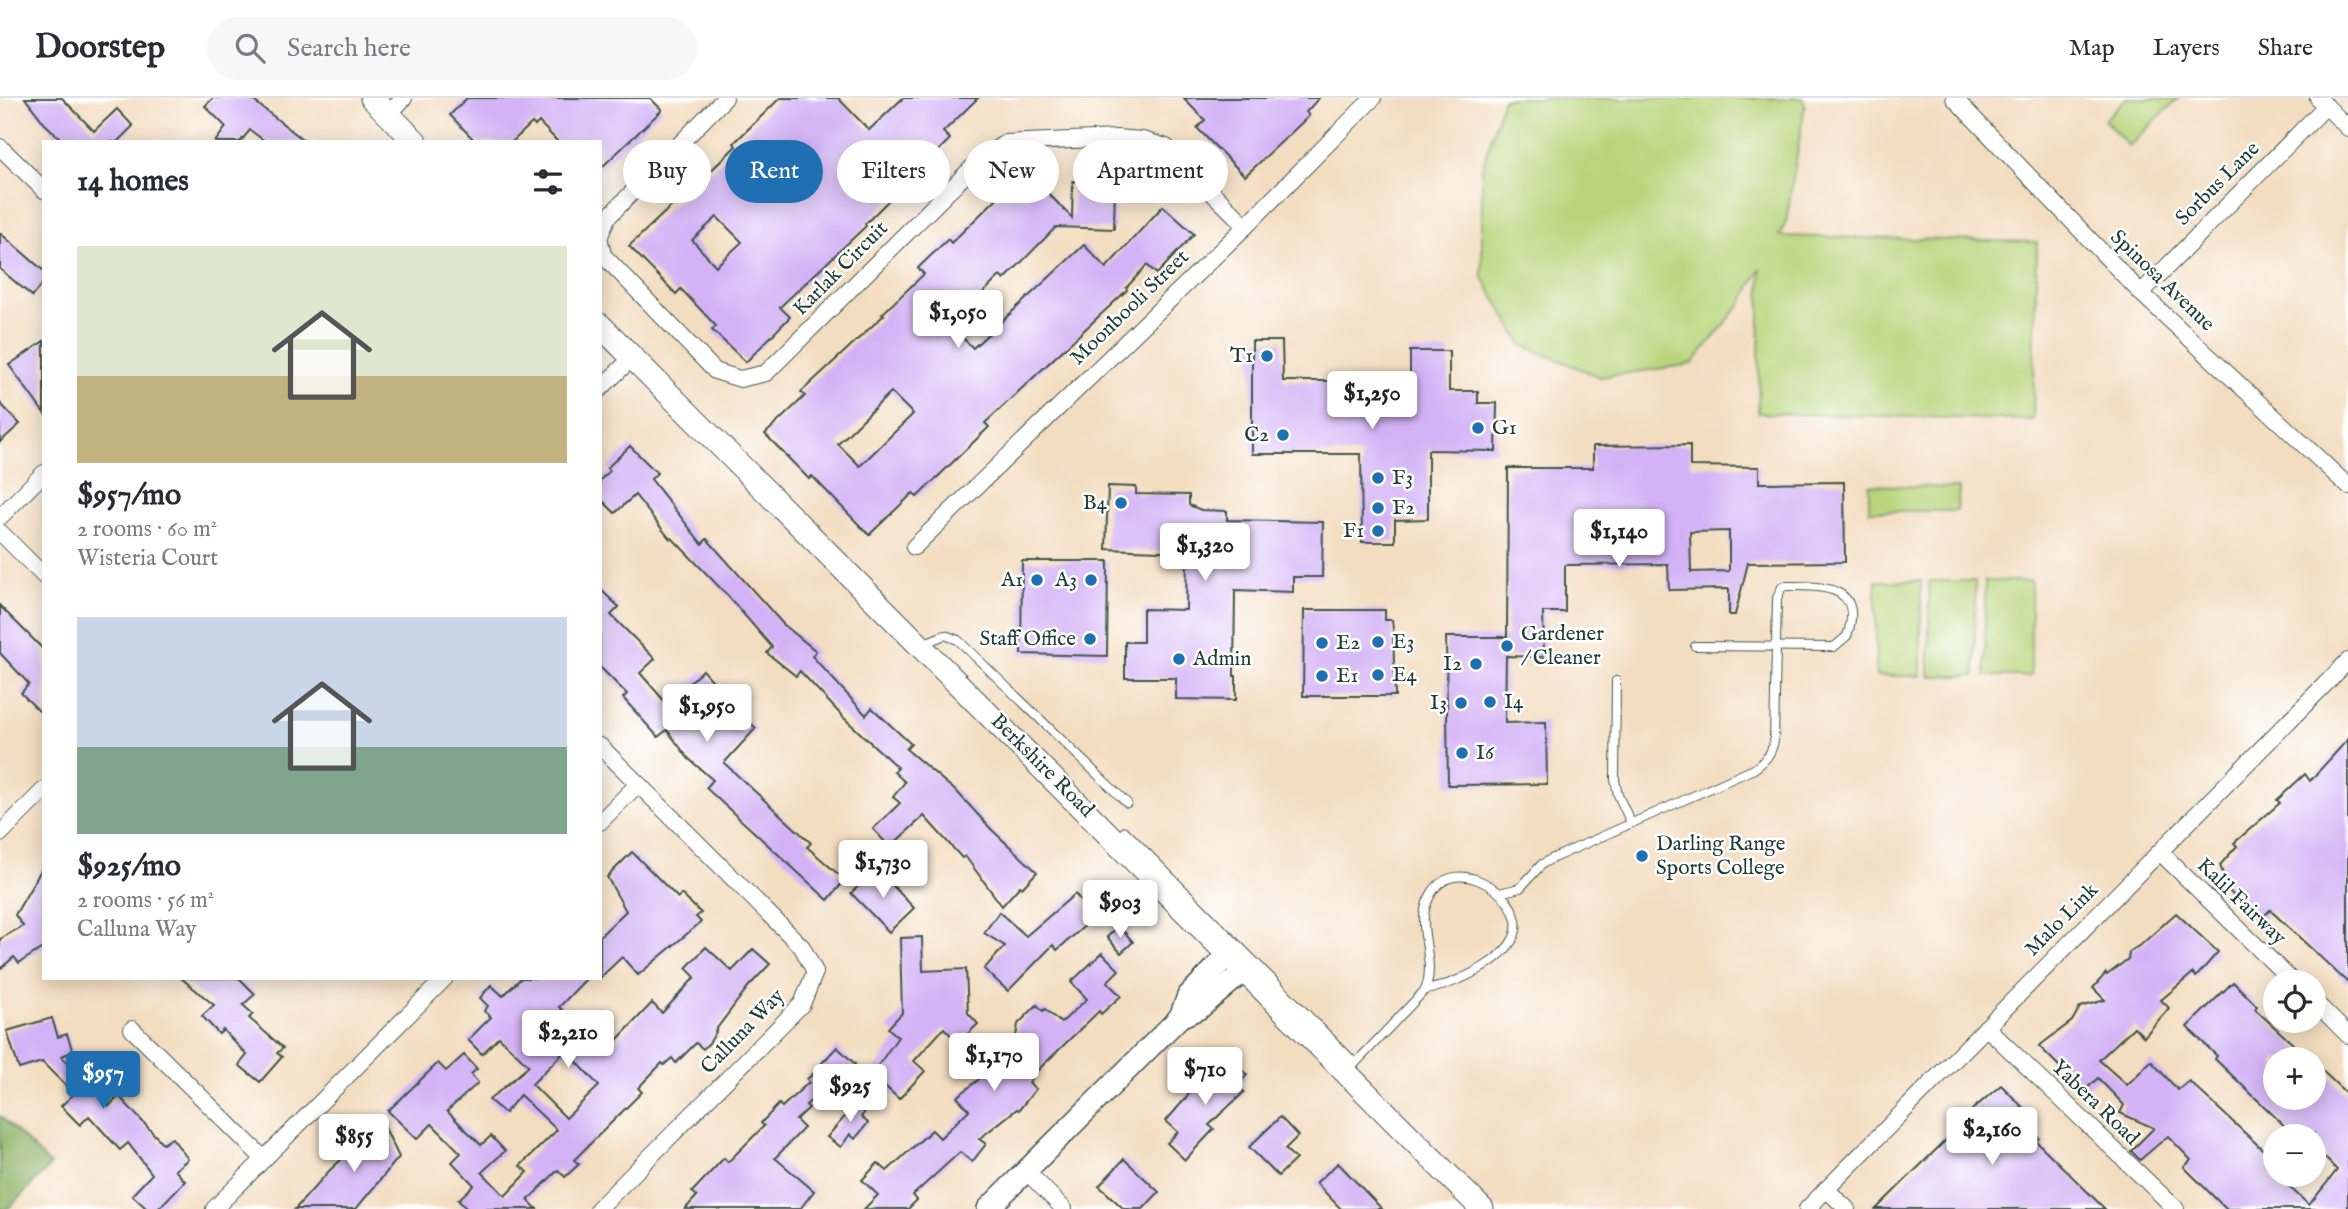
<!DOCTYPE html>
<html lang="en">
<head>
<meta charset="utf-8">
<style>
  :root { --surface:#fff; --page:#f7f7f7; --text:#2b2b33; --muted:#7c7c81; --line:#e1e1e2; --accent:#1f6fb2 }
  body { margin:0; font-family:"IM FELL English",serif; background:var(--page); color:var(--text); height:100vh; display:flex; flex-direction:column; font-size:26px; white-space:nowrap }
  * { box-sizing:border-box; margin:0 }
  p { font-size:23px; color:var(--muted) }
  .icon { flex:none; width:38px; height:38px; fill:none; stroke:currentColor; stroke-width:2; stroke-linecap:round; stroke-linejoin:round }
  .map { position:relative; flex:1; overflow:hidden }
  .side { position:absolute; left:42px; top:42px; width:560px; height:840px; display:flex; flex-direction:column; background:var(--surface); border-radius:0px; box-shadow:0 4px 18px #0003 }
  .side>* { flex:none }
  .top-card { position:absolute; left:623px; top:42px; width:665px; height:63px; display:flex; gap:14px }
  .tools { position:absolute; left:2263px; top:872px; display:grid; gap:14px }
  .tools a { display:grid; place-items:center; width:63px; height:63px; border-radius:50%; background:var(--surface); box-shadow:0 4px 18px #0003; font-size:35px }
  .price { position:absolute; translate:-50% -60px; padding:0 16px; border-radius:7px; background:#fff; color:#222; font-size:23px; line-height:46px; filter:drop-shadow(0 2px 4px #0008) }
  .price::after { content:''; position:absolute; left:50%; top:42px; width:21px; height:16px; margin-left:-10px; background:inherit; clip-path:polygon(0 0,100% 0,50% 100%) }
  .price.selected { background:var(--accent); color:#fff }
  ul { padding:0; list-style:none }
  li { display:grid; align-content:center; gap:14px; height:371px; padding:0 35px }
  li span { display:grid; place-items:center; height:217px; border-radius:0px; color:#555 }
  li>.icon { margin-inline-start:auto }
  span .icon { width:126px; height:126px; fill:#fffc; stroke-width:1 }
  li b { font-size:30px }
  h2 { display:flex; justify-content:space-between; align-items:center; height:84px; padding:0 35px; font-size:30px }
  .tag { padding:0 24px; border-radius:32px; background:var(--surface); box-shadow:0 4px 18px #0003; font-size:24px; line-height:63px }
  .tag.selected { background:var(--accent); color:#fff }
  header { display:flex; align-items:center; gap:42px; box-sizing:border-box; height:98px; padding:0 35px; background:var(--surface); border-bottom:2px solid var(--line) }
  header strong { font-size:33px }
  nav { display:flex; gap:38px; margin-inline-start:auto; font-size:24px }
  .search { width:490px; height:63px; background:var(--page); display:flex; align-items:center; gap:18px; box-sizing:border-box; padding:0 24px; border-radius:38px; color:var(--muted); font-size:26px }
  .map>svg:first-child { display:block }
</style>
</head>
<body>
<header>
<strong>Doorstep</strong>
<div class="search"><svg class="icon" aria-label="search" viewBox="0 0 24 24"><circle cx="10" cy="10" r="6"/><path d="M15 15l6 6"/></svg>Search here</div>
<nav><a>Map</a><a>Layers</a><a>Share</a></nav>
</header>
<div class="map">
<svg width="2348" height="1111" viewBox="0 0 2348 1111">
  <rect width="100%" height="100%" fill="#fff"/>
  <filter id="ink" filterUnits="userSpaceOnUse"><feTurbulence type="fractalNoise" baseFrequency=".0143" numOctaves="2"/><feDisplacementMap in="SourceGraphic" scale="14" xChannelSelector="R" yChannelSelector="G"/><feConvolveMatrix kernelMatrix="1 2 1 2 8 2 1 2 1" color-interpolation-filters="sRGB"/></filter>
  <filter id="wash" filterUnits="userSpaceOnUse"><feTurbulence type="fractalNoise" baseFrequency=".00686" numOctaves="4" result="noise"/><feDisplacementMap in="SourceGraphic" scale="28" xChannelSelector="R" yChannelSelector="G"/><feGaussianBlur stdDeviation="1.57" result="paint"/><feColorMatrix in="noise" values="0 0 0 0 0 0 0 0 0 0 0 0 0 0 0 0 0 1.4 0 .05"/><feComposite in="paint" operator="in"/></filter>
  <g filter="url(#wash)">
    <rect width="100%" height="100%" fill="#f3ddc0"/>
    <g fill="#b8d57c" stroke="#6c8958" stroke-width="2">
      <polygon points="1503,0 1803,0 1805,6 1786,124 1779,138 2037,144 2033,322 1758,315 1761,170 1741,206 1692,266 1600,279 1522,247 1482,178 1482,72"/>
      <polygon points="2126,0 2179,0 2129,48 2104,22"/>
      <polygon points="1869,387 1959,390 1957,413 1869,413"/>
      <rect x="1876" y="483" width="45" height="95"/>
      <rect x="1929" y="483" width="46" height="95"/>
      <rect x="1985" y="483" width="46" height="95"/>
    </g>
    <polygon fill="#92b66c" stroke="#587a50" stroke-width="2" points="0,1018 51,1067 8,1111 0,1111"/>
    <g id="blocks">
      <g fill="#d3b3f6" fill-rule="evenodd">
        <polygon points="25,0 62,0 94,33 117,11 133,28 117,44 64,44 45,26"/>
        <polygon points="213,0 250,0 306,44 266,44 250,32 240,44 215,44 226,29 205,8"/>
        <polygon points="467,0 650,0 662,12 600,71 600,44 558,44 539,24 535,28 532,25 512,44 476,44 450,17"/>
        <path d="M780,0H838L869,32L903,0H978L943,34L950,41L865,126L866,128L780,209L790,219L746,264L712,232L716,228L681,191L676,196L629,148L678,102L679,104L736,48L734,45ZM717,119L742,144L716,168L692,142Z"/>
        <polygon points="1183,0 1319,0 1306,14 1309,18 1245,78 1197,30 1205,22"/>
        <path d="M1026,72L1072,120L1073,83L1115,84L1114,131L1056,129L1004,182L1000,178L950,227L973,250L1084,147L1106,170L1163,108L1194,136L1157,176L1147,167L1126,190L1127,192L985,325L989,329L917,399L913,395L869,437L812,378L809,381L765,336L805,298L801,294L884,217L882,216L924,176L918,170L948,141L951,145ZM891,294L913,316L860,368L838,346Z"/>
        <polygon points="0,135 44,173 44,184 32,198 0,171"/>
        <polygon points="44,243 44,315 9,267"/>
        <polygon points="1252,243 1282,243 1283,283 1331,283 1331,307 1385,306 1385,295 1410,295 1410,253 1449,253 1449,293 1478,293 1478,305 1497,305 1496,353 1428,352 1428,421 1395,422 1395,444 1362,444 1361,356 1252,356"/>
        <polygon points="0,305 20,326 0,344"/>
        <path d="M1690,347V368L1759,369V385L1844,384L1845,464L1748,465L1735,517H1729V491L1669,492L1668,466L1565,467V514H1543L1544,559L1506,558L1505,625L1546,624L1547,686L1448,687L1446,539H1507L1508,370H1593V348ZM1729,433V473L1691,474L1690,434Z"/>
        <polygon points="630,348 657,375 651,381 702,446 707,441 783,526 816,553 812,558 866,617 872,610 911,646 906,651 958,695 992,732 1037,774 1022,790 1020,788 1002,808 965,758 962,760 924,718 890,749 873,731 900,705 893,699 905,684 894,674 898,670 844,620 800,573 796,578 767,555 772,549 728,498 672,440 670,441 635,397 615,415 600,400 600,382 610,373 607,370"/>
        <polygon points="1108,388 1136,389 1136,396 1189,397 1189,407 1201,412 1227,413 1227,422 1323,424 1322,479 1293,479 1293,494 1235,492 1234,578 1236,578 1236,602 1176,601 1176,580 1125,580 1125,544 1143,544 1143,511 1186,512 1187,454 1106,451"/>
        <polygon points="1022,463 1108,463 1107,558 1021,556"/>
        <polygon points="600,491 619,509 611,517 655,561 640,575 667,606 703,572 720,591 716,595 756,630 724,665 811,745 807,749 845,782 828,802 706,690 713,682 688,660 667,632 658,639 623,600 627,596 600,569"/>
        <polygon points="0,508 44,552 44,618 21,595 29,586 0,555"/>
        <polygon points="1304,512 1385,512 1385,522 1392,522 1393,531 1395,598 1303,598"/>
        <polygon points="2348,641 2348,885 2270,812 2261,821 2223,788 2226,785 2220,767 2237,748 2234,745 2280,705 2277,702 2305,676 2310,683"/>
        <polygon points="632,754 678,800 681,796 701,815 696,819 701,824 638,877 622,859 600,880 600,838 626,813 607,779"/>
        <polygon points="44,767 44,849 19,865 14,859 0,871 0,841 23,828 15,817"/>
        <polygon points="877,771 914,810 889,834 851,795"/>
        <polygon points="1075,796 1095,819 1057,852 1053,847 1008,893 984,871 1005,848 984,835 999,814 1026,838"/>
        <polygon points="2176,815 2218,854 2196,879 2193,875 2161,902 2169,910 2144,939 2134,929 2099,962 2127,987 2151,963 2178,992 2189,983 2275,1063 2275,1076 2309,1107 2337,1072 2314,1049 2314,1036 2312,1038 2295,1038 2215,961 2217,958 2187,929 2233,884 2257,908 2255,911 2309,961 2275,961 2275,999 2314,999 2314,965 2348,997 2348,1111 2226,1111 2184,1069 2191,1062 2168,1038 2140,1062 2131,1053 2154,1030 2120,1015 2124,1007 2098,980 2084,993 2039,948 2072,923 2080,909 2105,902 2093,890 2106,875 2107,877 2128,861 2129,854 2143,845"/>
        <polygon points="1119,828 1133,844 1121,855 1107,839"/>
        <polygon points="922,839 923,873 966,871 968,915 978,926 958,945 944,930 914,963 925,973 899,1001 872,976 898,939 888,930 902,915 900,840"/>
        <path d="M706,849L732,873L753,851L770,866L748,889L715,933L716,934L709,945L703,951L696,945L676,965L672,960L664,967L662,965L638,990L642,994L574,1062L579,1066L565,1079L558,1072L528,1102L537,1111H467L458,1102L474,1087L452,1064L461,1055L432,1026L417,1041L388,1013L438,965L446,973L464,957L477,971L471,976L478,985L447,1013L481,1047L491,1038L505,1053L482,1074L505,1098L528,1074L520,1068L557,1032L520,997L505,1015L489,1002L529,968L499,939L482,956L468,942L491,919L484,913L488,908L480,900L491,887L503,898L521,880H587L559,909L587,937L597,927L614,945L652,905L662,915L695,879L686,870ZM566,952L599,988L566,1020L532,986Z"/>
        <polygon points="1102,855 1119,872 1107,884 1121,898 1101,916 1099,913 1038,972 1029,985 1036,991 1019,1012 1017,1011 979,1041 986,1046 972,1064 960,1054 913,1097 917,1102 908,1111 864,1111 878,1097 862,1082 878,1065 887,1073 932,1032 940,1040 969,1012 957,999 978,982 997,959 1011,971 1018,926 1037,907 1043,913 1045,911 1061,925 1087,901 1071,884"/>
        <polygon points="181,880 239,880 255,896 243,907 253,916 249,920 283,950 277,955 282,959 260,984 239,967 247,957 223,932 219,936 202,918 214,907"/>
        <polygon points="52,920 58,939 67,936 73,954 61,958 109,1008 119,998 163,1046 172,1040 188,1061 175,1072 185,1083 158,1111 147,1111 132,1097 152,1076 128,1045 120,1052 89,1018 80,1027 61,1008 74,996 42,964 19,971 7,933"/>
        <polygon points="837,949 855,966 806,1007 809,1010 796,1022 804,1030 775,1060 814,1093 800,1111 685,1111 697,1098 692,1094 707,1078 724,1060 728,1064 764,1028 761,1025 779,1006 782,1009 809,984 807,981 823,968 821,966"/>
        <polygon points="1229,958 1247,977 1237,987 1244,994 1209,1027 1214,1031 1185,1062 1167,1045 1178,1034 1166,1023 1190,995"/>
        <polygon points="2001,987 2039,1026 2032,1033 2039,1040 2036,1043 2105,1111 1876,1111 1957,1031 1973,1011"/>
        <polygon points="861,1000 870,1007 861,1019 868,1025 855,1041 850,1036 841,1049 827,1039"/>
        <polygon points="1280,1019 1298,1038 1285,1051 1296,1061 1278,1078 1249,1049"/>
        <polygon points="382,1024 399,1059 356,1111 295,1111 330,1072"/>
        <polygon points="1124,1061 1159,1094 1143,1111 1124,1111 1099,1088"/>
        <polygon points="1338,1065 1382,1111 1341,1111 1316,1085"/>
      </g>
    </g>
  </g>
  <g filter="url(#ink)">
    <use href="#blocks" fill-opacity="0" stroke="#3f5549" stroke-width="2"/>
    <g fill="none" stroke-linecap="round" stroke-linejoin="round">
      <g stroke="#3f5549" stroke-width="10">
        <g id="service">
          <polyline points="922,546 945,537 958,542 1127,705"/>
          <polyline points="1616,583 1615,682 1618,697 1631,725"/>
          <polyline points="1115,742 1125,733 1355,965"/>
          <path d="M1499,795L1520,790L1542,766L1551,761L1754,671C1765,663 1771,657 1774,643L1777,500L1782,489L1786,488C1822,488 1865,487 1847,538L1834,549L1695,548"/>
          <path d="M1347,974L1425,892C1438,860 1413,829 1430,798C1450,758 1508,787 1516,822C1523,858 1452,888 1425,892"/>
        </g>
      </g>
      <g stroke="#3f5549" stroke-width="18">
        <g id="minor">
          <polyline points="1954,0 2141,195 2348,388"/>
          <polyline points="2318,0 2348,30"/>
          <polyline points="388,17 404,0"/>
          <polyline points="0,49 44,92"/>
          <polyline points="600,138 607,120 725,0"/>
          <polyline points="600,143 603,157 715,273 740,281 766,275 980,62 1005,45 1117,40 1142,42 1166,49 1246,128"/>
          <polyline points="2141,195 2326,8"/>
          <polyline points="600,291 633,259"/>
          <polyline points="0,419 44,375"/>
          <polyline points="0,434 44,478"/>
          <polyline points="914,449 1246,128 1373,0"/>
          <polyline points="600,724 638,686"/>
          <polyline points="0,736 44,692"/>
          <polyline points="2160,754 2293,884"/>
          <polyline points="2314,903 2348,937"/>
          <polyline points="1986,929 2176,1111"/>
          <polyline points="132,931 264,1061"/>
          <polyline points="1026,1073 1064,1111"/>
          <polyline points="1826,1091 1847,1111"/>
          <polyline points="214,1111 445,880"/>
          <polyline points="598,1111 802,906 815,874 802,849 600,648"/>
          <polyline points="1807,1111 2348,563"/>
        </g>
      </g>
      <g stroke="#3f5549" stroke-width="24">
        <g id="tertiary">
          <polyline points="1180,919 1188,898 1228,857"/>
          <polyline points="988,1111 1180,919 1200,910 1244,873"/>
        </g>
      </g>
      <g stroke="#3f5549" stroke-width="25">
        <g id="secondary">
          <polyline points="372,0 416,44"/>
          <polyline points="600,227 1482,1111"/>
        </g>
      </g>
      <use href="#service" stroke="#fff" stroke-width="8"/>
      <use href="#minor" stroke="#fff" stroke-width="16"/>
      <use href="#tertiary" stroke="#fff" stroke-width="21"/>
      <use href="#secondary" stroke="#fff" stroke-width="23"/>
    </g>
  </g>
  <g fill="#1f6fb2" stroke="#fff" stroke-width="2.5">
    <circle cx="1267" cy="258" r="7"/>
    <circle cx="1478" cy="330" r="7"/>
    <circle cx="1283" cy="337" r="7"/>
    <circle cx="1378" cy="380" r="7"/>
    <circle cx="1121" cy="405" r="7"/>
    <circle cx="1378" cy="410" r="7"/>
    <circle cx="1378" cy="433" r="7"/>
    <circle cx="1037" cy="482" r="7"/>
    <circle cx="1091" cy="482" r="7"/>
    <circle cx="1090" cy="541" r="7"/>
    <circle cx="1378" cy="544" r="7"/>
    <circle cx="1322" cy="545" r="7"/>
    <circle cx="1507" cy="548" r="7"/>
    <circle cx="1179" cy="561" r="7"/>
    <circle cx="1476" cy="566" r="7"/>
    <circle cx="1378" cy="577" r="7"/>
    <circle cx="1322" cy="578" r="7"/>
    <circle cx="1490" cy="604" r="7"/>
    <circle cx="1461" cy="605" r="7"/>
    <circle cx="1462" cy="655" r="7"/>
    <circle cx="1642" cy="758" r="7"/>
  </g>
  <g text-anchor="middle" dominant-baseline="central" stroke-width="5" stroke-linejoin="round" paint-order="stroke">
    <g font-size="21" fill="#1f3d34" stroke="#fff">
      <text transform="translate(2218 86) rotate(-45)">Sorbus Lane</text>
      <text transform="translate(841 171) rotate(-45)">Karlak Circuit</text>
      <text transform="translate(2162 183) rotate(44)">Spinosa Avenue</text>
      <text transform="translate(1130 210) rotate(-44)">Moonbooli Street</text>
      <text transform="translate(1042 668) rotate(45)">Berkshire Road</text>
      <text transform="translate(2241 804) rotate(44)">Kalil Fairway</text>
      <text transform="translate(2062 822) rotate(-45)">Malo Link</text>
      <text transform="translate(743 934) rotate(-46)">Calluna Way</text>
      <text transform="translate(2095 1005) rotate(44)">Yabera Road</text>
    </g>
    <g font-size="21" fill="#1f3d34" stroke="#fff" text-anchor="start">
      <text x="1253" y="258" text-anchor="end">T1</text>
      <text x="1492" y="330">G1</text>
      <text x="1269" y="337" text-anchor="end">C2</text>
      <text x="1392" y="380">F3</text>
      <text x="1107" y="405" text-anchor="end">B4</text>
      <text x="1392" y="410">F2</text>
      <text x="1364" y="433" text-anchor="end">F1</text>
      <text x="1023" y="482" text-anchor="end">A1</text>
      <text x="1077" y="482" text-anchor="end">A3</text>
      <text x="1521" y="536">Gardener<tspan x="1521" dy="24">/ Cleaner</tspan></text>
      <text x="1076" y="541" text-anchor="end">Staff Office</text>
      <text x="1392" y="544">E3</text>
      <text x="1336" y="545">E2</text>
      <text x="1193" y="561">Admin</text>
      <text x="1462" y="566" text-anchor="end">I2</text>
      <text x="1392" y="577">E4</text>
      <text x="1336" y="578">E1</text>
      <text x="1504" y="604">I4</text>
      <text x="1447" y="605" text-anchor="end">I3</text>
      <text x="1476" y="655">I6</text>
      <text x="1656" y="746">Darling Range<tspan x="1656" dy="24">Sports College</tspan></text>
    </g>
  </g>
</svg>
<div class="tools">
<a><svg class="icon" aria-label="locate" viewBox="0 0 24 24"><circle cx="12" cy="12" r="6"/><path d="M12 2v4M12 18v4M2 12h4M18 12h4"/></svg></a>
<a>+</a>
<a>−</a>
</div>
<b class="price" style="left:958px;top:252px">$1,050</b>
<b class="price" style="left:1372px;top:333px">$1,250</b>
<b class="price" style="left:1619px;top:471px">$1,140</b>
<b class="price" style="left:1205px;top:485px">$1,320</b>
<b class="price" style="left:707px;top:646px">$1,950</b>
<b class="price" style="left:883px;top:802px">$1,730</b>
<b class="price" style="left:1120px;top:842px">$903</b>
<b class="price" style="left:568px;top:972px">$2,210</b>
<b class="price" style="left:994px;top:995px">$1,170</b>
<b class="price" style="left:1205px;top:1009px">$710</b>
<b class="price selected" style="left:103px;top:1013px">$957</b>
<b class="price" style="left:850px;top:1026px">$925</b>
<b class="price" style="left:1992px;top:1069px">$2,160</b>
<b class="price" style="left:354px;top:1076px">$855</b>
<div class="top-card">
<a class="tag">Buy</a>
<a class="tag selected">Rent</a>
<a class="tag">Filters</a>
<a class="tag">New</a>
<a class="tag">Apartment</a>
</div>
<section class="side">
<h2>14 homes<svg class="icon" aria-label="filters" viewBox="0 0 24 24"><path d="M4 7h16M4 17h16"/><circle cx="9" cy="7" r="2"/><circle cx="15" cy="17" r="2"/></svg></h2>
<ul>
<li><span style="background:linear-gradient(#dfe7d0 60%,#c2b280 0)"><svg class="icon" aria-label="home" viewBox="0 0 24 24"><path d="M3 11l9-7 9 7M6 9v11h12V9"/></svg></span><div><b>$957/mo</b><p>2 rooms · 60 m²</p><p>Wisteria Court</p></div></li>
<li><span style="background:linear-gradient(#c9d6e8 60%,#7fa58c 0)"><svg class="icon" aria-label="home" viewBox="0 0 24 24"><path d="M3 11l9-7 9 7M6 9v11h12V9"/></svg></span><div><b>$925/mo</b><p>2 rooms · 56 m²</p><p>Calluna Way</p></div></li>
</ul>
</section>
</div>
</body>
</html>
